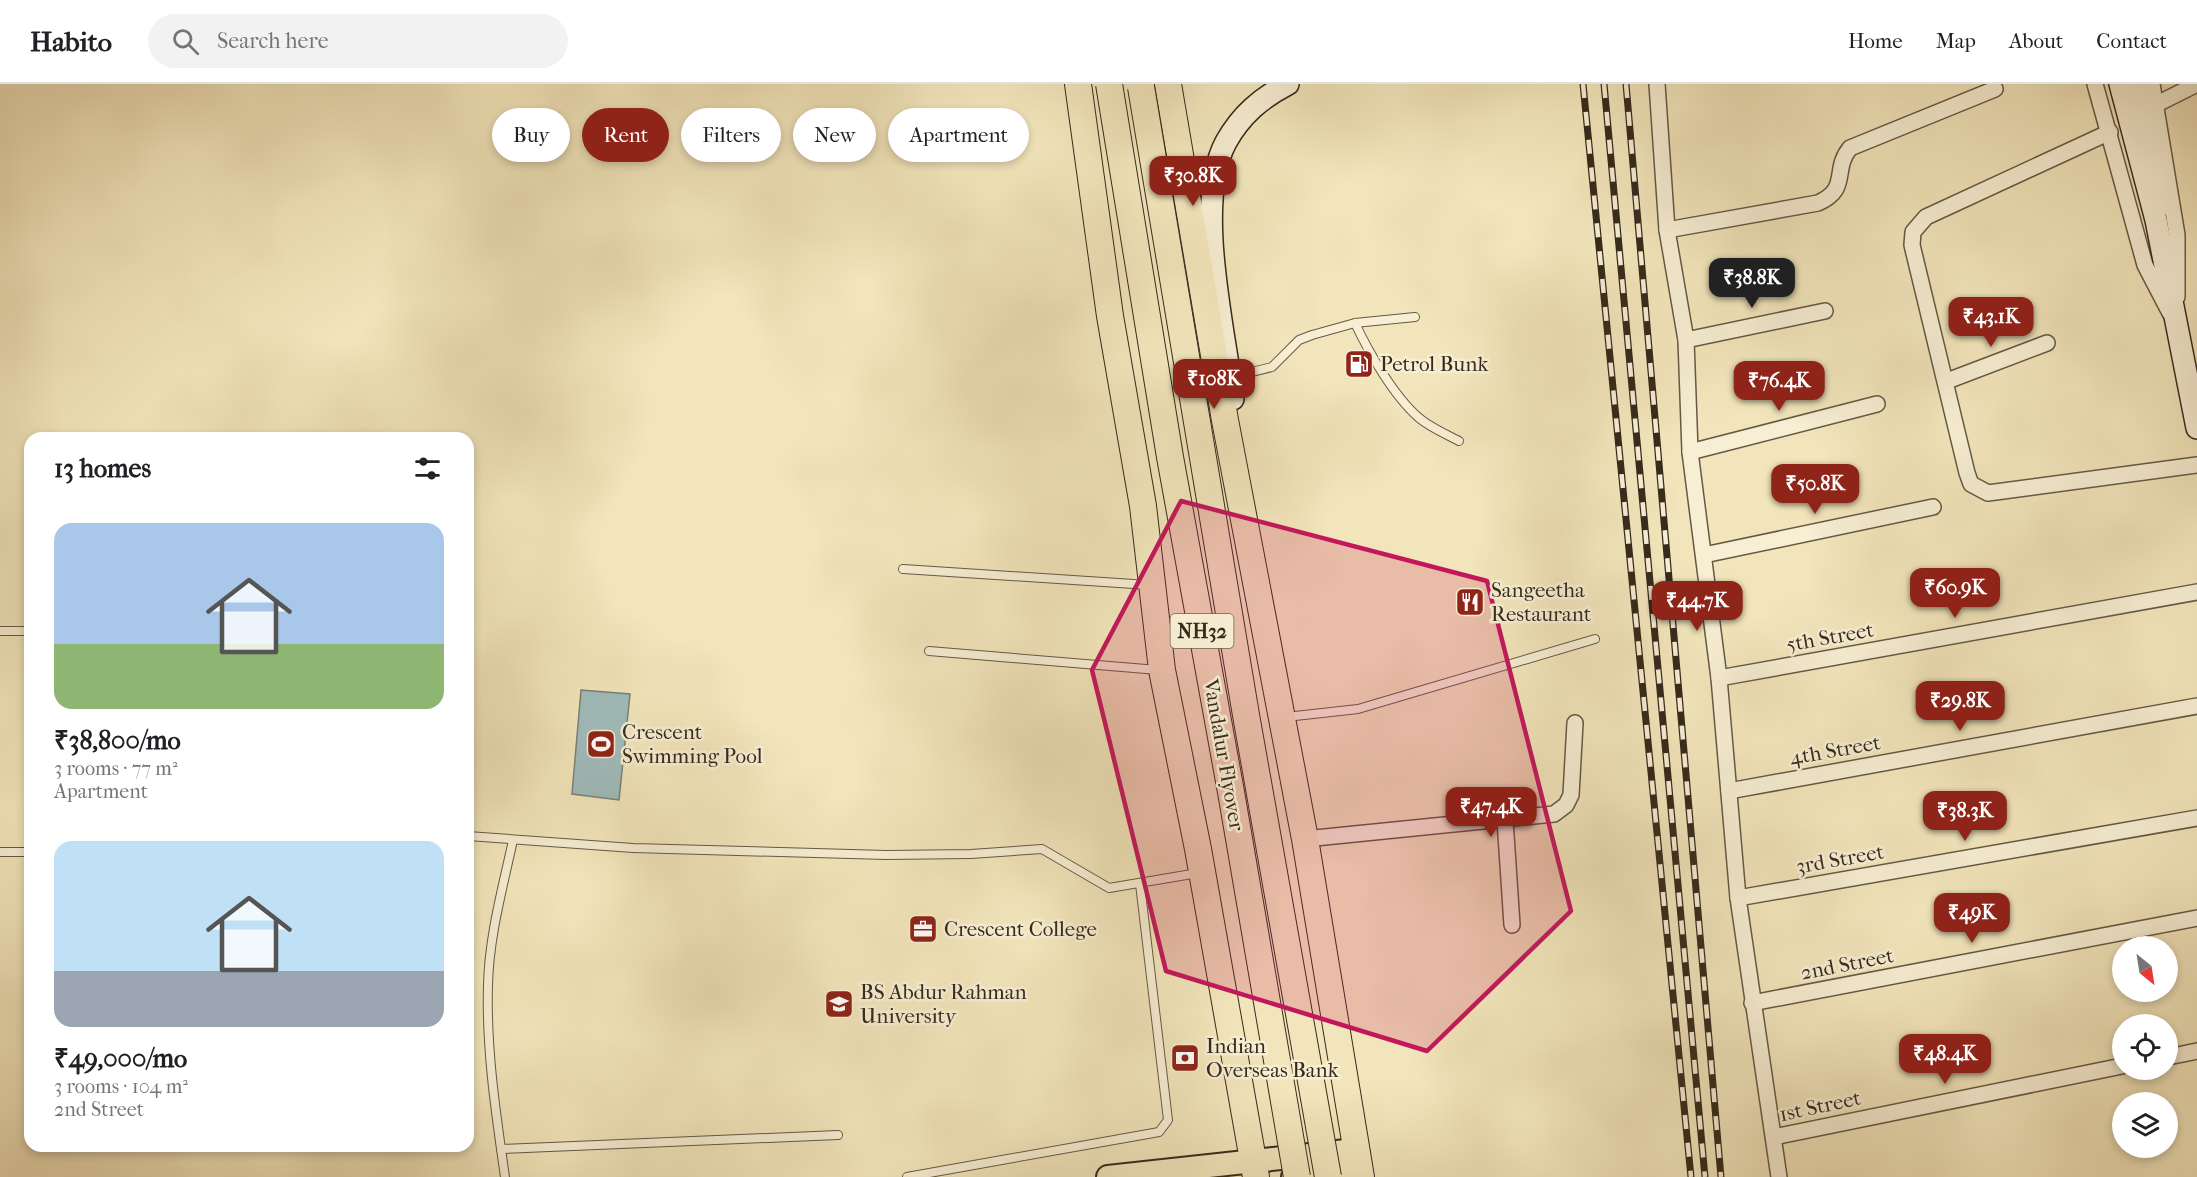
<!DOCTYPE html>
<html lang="en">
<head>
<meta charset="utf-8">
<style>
  :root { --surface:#fff; --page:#f2f2f2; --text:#202124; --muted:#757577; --line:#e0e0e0; --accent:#8f2418 }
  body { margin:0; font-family:"IM FELL French Canon",serif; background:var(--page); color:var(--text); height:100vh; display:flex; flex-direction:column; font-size:22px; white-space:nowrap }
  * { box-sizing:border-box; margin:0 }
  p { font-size:20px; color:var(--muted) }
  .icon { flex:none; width:33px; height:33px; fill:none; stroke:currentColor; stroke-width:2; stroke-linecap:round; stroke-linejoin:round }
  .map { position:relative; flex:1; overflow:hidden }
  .side { position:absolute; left:24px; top:348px; width:450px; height:720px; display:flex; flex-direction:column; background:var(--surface); border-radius:18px; box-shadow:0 3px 9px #0003 }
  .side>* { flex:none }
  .hud { position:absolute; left:492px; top:24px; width:570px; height:54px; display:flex; gap:12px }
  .needle { width:39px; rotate:150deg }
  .controls { position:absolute; left:2112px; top:852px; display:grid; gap:12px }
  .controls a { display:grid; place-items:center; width:66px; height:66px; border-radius:50%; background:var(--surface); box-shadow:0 3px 9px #0003; font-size:30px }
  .price { position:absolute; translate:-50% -51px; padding:0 14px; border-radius:12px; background:var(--accent); color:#fff; font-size:20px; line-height:39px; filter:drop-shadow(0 2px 3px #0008) }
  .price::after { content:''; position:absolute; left:50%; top:36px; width:18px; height:14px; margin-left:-9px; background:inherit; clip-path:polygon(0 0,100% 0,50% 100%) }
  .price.selected { background:#222; color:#fff }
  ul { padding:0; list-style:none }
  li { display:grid; align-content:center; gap:12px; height:318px; padding:0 30px }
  li span { display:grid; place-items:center; height:186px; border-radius:18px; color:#555 }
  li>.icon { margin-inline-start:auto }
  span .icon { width:108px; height:108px; fill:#fffc; stroke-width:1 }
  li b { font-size:26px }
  h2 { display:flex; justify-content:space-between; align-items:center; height:72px; padding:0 30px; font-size:26px }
  .tag { padding:0 21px; border-radius:27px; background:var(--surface); box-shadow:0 3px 9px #0003; font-size:21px; line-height:54px }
  .tag.selected { background:var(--accent); color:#fff }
  header { display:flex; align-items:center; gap:36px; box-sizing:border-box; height:84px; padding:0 30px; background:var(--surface); border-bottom:2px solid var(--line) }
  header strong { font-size:28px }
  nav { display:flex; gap:33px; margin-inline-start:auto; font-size:21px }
  .search { width:420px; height:54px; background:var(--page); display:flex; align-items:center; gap:15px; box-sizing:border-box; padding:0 21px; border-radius:33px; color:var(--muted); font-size:22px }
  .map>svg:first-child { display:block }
</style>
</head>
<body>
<header>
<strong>Habito</strong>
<div class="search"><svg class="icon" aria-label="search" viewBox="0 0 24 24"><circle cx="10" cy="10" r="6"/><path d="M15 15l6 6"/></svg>Search here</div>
<nav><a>Home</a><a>Map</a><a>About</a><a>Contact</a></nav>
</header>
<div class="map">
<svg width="2197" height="1093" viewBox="0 0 2197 1093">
  <rect width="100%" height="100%" fill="#f2e5bb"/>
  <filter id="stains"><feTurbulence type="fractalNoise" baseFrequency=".00333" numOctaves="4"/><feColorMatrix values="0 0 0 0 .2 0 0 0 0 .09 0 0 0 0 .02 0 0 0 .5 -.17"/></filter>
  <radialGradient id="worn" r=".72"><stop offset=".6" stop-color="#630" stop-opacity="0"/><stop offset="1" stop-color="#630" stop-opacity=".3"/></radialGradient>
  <polygon fill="#a0bcbc" stroke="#76827c" stroke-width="1.5" points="581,606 630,610 619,716 572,710"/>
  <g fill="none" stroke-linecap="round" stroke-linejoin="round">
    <g stroke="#655944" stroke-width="10">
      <g id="lane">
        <path d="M1355,239C1369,269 1394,312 1418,333C1429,343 1446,350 1459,357"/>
        <polyline points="1232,293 1272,283 1299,256 1312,251 1355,239 1415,233"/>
        <polyline points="903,485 1149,501"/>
        <polyline points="0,547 30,547"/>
        <polyline points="929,567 1158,586"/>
        <polyline points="1286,633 1358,625 1595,555"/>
        <polyline points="468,752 633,764 886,771 971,770 1042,765 1109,804 1198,789"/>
        <polyline points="0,768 30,768"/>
        <polyline points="501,1065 838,1051"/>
        <path d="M505,1093C496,1030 486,965 488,901C489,852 503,803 513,756"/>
        <polyline points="907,1093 1159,1048 1168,1036 1140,800"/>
      </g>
    </g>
    <g stroke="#655944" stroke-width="18">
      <g id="street">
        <polyline points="1657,0 1667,146 1686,256 1690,368 1719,594 1738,814 1779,1093"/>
        <polyline points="2095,0 2145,181 2170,229"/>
        <polyline points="2152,0 2177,151 2177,213"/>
        <polyline points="2157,20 2197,0"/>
        <polyline points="2110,48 1926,133 1913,148 1912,161 1967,389 1971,400 1988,409 2197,381"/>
        <path d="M1667,146L1818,119C1850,105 1832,86 1850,64L1995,5"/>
        <polyline points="1686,256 1825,227"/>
        <polyline points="1947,297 2047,259"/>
        <polyline points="1690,368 1877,320"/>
        <polyline points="1704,471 1933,423"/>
        <polyline points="1719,594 2197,508"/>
        <polyline points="1729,707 2197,622"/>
        <polyline points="1505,736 1512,841"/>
        <polyline points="1305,755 1554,730 1566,721 1571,711 1575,639"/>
        <polyline points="1738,814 2197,734"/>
        <polyline points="1752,919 2197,834"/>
        <polyline points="2168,973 2197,967"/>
        <polyline points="1774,1053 2122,982"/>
      </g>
    </g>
    <g stroke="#362a1c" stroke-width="24">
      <g id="secondary">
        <polyline points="2120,0 2156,136 2197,344"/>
        <polyline points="2138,0 2165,115 2161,121"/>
        <path d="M1233,315C1225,247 1193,119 1226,58C1241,31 1261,14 1288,0"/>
      </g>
    </g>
    <g stroke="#362a1c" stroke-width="26">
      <g id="primary">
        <polyline points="1108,1093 1355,1066"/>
        <polyline points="1293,1093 1359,1085"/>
      </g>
    </g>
    <g stroke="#362a1c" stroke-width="28">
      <g id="highway">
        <polyline points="1078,0 1110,232 1143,422 1162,586 1198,765 1256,1093"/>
        <polyline points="1168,0 1225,336 1305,755 1361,1093"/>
      </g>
    </g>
    <use href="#lane" stroke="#f7eed3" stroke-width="8"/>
    <use href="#street" stroke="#f7eed3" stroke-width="15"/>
    <use href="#secondary" stroke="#f7eed3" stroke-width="21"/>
    <use href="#primary" stroke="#f2e5bb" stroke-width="22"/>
    <use href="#highway" stroke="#f2e5bb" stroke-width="26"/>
    <g stroke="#362a1c" stroke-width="7">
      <g id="rail">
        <polyline points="1583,0 1691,1093"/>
        <polyline points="1604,0 1705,1093"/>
        <polyline points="1626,0 1721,1093"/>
      </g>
    </g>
    <use href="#rail" stroke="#f7eed3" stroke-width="4.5" stroke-dasharray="14" stroke-linecap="butt"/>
    <g stroke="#362a1c" stroke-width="28" stroke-linecap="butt">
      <g id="highway-bridge">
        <polyline points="1109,0 1170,373 1231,708 1297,1093"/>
        <polyline points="1141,3 1246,631 1328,1093"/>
      </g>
    </g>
    <use href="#highway-bridge" stroke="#f2e5bb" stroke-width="26"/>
  </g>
  <path fill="#c2185b" fill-opacity="0.2" stroke="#c2185b" stroke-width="4.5" stroke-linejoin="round" d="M1181,417L1487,497L1571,827L1427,967L1166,887L1092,586Z"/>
  <defs>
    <g id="fuel-square" transform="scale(1.5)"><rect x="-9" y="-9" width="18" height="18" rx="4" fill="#8f2418" stroke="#f7eed3"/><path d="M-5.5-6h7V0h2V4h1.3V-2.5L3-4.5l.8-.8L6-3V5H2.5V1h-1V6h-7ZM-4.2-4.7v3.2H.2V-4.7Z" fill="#fff"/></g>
    <g id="restaurant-square" transform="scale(1.5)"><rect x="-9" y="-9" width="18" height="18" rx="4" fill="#8f2418" stroke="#f7eed3"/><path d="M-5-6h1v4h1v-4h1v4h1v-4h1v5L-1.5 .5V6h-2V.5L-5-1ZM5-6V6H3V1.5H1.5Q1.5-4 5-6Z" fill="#fff"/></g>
    <g id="stadium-square" transform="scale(1.5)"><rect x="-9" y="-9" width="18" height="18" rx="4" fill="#8f2418" stroke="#f7eed3"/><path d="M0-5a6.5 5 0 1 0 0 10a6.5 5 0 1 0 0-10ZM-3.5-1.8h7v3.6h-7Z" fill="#fff"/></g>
    <g id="office-square" transform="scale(1.5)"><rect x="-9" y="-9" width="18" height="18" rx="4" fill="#8f2418" stroke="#f7eed3"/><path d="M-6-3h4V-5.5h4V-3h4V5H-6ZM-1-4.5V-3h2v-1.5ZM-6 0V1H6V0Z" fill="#fff"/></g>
    <g id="university-square" transform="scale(1.5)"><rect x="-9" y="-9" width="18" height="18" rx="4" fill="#8f2418" stroke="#f7eed3"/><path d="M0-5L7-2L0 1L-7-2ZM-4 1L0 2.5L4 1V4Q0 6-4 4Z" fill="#fff"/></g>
    <g id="bank-square" transform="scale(1.5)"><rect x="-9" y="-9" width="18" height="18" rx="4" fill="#8f2418" stroke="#f7eed3"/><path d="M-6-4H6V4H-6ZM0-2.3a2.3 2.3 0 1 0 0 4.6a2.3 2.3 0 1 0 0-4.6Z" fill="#fff"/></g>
  </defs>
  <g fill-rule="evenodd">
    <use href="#fuel-square" x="1359" y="280"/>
    <use href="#restaurant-square" x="1470" y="518"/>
    <use href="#stadium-square" x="601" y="660"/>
    <use href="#office-square" x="923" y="845"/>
    <use href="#university-square" x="839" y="920"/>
    <use href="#bank-square" x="1185" y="974"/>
  </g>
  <g text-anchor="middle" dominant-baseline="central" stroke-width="5" stroke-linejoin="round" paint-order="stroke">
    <rect fill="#f7eed3" stroke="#706553" stroke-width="1.5" x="1170.5" y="530" width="63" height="34" rx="4.5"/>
    <g font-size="20" font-weight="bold" fill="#362a1c">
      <text x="1202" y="547">NH32</text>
    </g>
    <g font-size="21" fill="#362a1c" stroke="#f7eed3" text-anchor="start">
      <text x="1380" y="280">Petrol Bunk</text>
      <text x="1491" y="506">Sangeetha<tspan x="1491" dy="24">Restaurant</tspan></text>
      <text x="622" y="648">Crescent<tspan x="622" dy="24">Swimming Pool</tspan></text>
      <text x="944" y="845">Crescent College</text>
      <text x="860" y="908">BS Abdur Rahman<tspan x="860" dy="24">University</tspan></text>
      <text x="1206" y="962">Indian<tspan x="1206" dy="24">Overseas Bank</tspan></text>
    </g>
    <g font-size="21" fill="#362a1c" stroke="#f7eed3">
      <text transform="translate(1830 553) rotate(-10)">5th Street</text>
      <text transform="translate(1835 666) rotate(-10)">4th Street</text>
      <text transform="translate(1224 671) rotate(80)">Vandalur Flyover</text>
      <text transform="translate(1840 775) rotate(-10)">3rd Street</text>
      <text transform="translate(1847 880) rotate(-11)">2nd Street</text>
      <text transform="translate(1820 1022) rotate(-12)">1st Street</text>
    </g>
  </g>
  <rect width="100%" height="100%" filter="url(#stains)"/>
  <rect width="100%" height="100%" fill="url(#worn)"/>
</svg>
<div class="controls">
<a><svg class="needle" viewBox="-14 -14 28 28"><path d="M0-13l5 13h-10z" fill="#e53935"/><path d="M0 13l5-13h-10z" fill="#757577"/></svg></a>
<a><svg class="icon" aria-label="locate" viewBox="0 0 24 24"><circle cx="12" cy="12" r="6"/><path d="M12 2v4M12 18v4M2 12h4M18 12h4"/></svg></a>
<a><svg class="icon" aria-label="layers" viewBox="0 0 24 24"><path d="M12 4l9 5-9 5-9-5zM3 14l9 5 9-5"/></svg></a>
</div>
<b class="price" style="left:1193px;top:123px">₹30.8K</b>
<b class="price selected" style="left:1752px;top:225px">₹38.8K</b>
<b class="price" style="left:1991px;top:264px">₹43.1K</b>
<b class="price" style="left:1214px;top:326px">₹108K</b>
<b class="price" style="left:1779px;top:328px">₹76.4K</b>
<b class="price" style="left:1815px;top:431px">₹50.8K</b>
<b class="price" style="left:1955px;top:535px">₹60.9K</b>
<b class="price" style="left:1697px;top:548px">₹44.7K</b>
<b class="price" style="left:1960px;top:648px">₹29.8K</b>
<b class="price" style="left:1491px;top:754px">₹47.4K</b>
<b class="price" style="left:1965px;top:758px">₹38.3K</b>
<b class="price" style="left:1972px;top:860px">₹49K</b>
<b class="price" style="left:1945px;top:1001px">₹48.4K</b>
<div class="hud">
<a class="tag">Buy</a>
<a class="tag selected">Rent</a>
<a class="tag">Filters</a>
<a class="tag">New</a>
<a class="tag">Apartment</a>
</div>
<section class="side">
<h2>13 homes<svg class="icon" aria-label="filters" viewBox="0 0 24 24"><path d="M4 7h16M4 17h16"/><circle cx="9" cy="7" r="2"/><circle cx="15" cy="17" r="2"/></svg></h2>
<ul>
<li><span style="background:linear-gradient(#a9c7e8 65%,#8fb573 0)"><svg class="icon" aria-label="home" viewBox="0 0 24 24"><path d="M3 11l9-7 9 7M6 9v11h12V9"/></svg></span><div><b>₹38,800/mo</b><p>3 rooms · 77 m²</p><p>Apartment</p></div></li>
<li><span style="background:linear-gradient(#bfe0f5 70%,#9aa5b1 0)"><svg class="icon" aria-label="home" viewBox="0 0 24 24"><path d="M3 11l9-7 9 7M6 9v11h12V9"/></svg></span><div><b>₹49,000/mo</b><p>3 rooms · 104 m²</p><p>2nd Street</p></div></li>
</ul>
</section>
</div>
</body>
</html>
